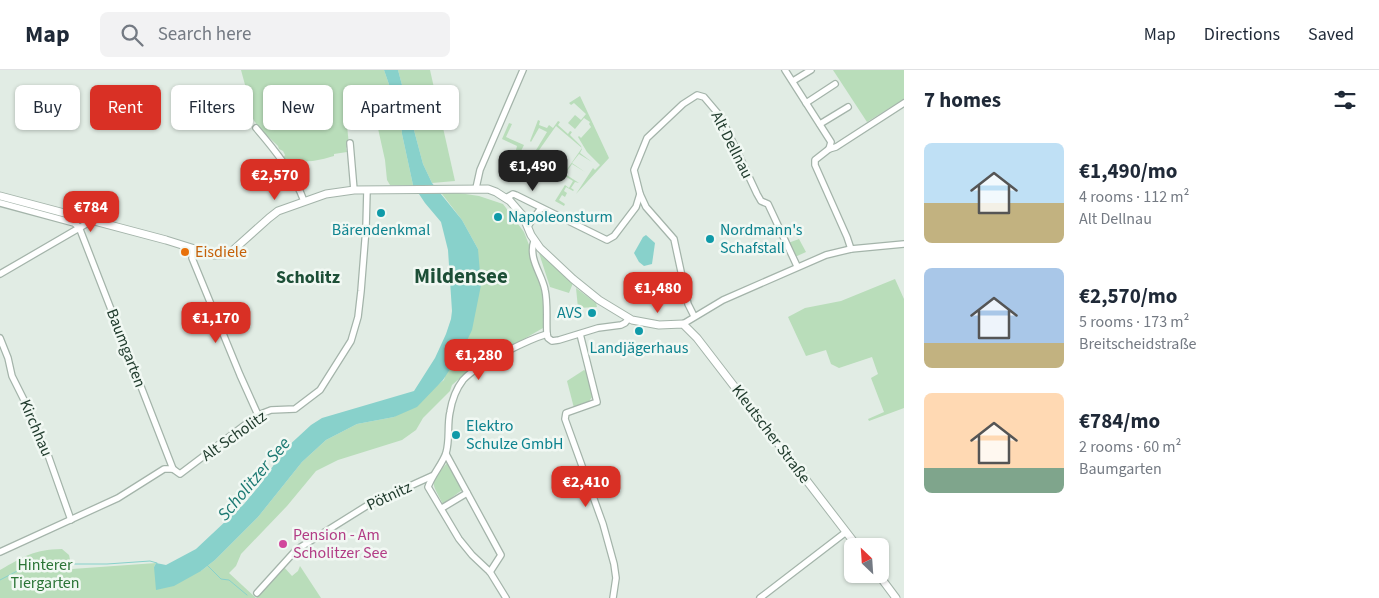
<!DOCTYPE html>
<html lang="en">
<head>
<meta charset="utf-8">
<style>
  :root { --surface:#fff; --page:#f2f2f3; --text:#1f2937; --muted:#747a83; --line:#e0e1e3; --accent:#d93025 }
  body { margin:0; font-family:"Source Sans 3",sans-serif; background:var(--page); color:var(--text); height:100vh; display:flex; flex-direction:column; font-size:19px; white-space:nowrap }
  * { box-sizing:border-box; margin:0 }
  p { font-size:16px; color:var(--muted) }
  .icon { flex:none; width:28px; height:28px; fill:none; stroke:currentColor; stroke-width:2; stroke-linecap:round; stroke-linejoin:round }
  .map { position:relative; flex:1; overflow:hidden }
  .drawer { display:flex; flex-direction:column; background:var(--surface); width:475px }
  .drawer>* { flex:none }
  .top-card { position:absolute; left:15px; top:15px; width:475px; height:45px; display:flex; gap:10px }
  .needle { width:32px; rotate:335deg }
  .tools { position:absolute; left:844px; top:468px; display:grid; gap:10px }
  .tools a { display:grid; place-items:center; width:45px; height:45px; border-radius:8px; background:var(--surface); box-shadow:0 1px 4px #0004; font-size:25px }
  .price { position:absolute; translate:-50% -42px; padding:0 11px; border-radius:10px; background:var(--accent); color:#fff; font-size:16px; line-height:32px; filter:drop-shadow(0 1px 2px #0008) }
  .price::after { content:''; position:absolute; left:50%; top:30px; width:15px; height:11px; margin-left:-8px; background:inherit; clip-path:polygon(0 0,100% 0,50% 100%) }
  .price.active { background:#222; color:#fff }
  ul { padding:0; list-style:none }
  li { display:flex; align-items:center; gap:15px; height:125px; padding:0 20px }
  li span { display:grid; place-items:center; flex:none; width:140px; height:100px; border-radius:8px; color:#555 }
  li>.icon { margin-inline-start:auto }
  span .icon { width:60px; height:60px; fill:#fffc; stroke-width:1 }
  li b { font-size:21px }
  h2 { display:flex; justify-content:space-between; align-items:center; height:60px; padding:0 20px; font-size:21px }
  .chip { padding:0 18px; border-radius:8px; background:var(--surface); box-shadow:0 1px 4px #0004; font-size:18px; line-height:45px }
  .chip.active { background:var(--accent); color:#fff }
  header { display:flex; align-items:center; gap:30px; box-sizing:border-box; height:70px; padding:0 25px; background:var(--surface); border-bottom:1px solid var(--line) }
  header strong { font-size:24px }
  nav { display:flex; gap:28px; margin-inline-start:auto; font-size:18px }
  .search { width:350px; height:45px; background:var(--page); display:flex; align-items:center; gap:12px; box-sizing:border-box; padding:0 18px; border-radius:8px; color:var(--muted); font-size:19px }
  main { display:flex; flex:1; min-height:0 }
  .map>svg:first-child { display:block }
</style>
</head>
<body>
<header>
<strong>Map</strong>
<div class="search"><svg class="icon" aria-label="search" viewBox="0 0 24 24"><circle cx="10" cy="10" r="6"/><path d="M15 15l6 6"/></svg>Search here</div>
<nav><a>Map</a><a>Directions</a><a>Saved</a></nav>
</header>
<main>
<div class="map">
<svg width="904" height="528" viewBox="0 0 904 528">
  <rect width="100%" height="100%" fill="#e1ece4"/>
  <g fill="#b9ddba">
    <path d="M241,0H384L401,49L402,64L413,115H390L387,110L385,90L373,36L359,16L350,18L353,42L351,45L346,46L349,75L346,78L347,82L334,84V86C324,89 306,94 296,90L295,95L298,104L296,107L294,105L291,97L286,93L283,88L285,85L283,81L279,79L278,76C269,67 247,50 251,37Z"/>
    <polygon points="398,0 430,0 455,111 432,113 423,94"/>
    <polygon points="833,0 904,0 904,29 867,52"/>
    <polygon points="580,26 609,88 576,124 593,98 595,100 600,95 587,82 578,67 579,66 581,68 591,57 589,54 590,52 584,48 575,59 568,53 575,45 581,50 586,44 574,33 571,35 569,33"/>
    <polygon points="538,50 540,51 539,55 547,58 549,55 553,58 558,51 560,52 558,55 568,64 570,61 572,62 570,65 581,76 582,79 580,83 592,92 579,84 572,93 585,102 572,94 565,104 579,113 575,112 571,118 574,120 573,121 566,117 564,121 567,123 565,127 562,125 559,130 565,134 564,136 555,131 565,115 569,118 573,111 563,105 582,78 556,56 530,93 515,84 517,76 502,69 509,53 512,54 506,67 524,75 521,81 524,83 523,86 530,90 547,62 539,58 531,72 530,71"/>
    <path d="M439,120L479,126L503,134L524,162L531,180L543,221V258L467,302L452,315L450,321L423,348L416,360L402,370L338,390L316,401L287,436L241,484L236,496L229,503L256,528L283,496L292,506L298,501L300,496L321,528H0V500C25,486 32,480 62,479L69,485L72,499L156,493L154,497L201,501L215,490L258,447L302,392L326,370L357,354L394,347L444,310L478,179L462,150Z"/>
    <polygon points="799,169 806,182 795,187 788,173"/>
    <polygon points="539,183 573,213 569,223 550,217"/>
    <polygon points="895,209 904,229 904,338 869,351 868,349 884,342 871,308 878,304 872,287 839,298 831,294 826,280 806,286 788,247 805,238 841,231"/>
    <polygon points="576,218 596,233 597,237 578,238"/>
    <polygon points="584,300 587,302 592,327 588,333 574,338 567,311"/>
    <path d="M447,393H448L462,420L443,434C431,411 429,414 447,393Z"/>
  </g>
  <g fill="#88d1cb">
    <polygon points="384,0 398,0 423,94 432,113 462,150 478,179 481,215 472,260 463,279 443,310 417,337 394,347 357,354 326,370 302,392 258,447 215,490 201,501 174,516 156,520 154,497 156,493 166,495 196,479 244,434 259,416 285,379 311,355 322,348 414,321 435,288 446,264 451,249 452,241 448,180 441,152 425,133 413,115 402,64 401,49"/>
    <polygon points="646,165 655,173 652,194 644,196 639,192 634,183 643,167"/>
  </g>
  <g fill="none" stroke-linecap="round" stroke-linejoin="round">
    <g stroke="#88d1cb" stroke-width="1">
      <polyline points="463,279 466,280"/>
      <polyline points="207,495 221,509 229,510 247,525"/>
      <polyline points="0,510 23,498 38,494 107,494 150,491 157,493"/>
    </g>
    <g stroke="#a4b4aa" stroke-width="8">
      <g id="minor">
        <polyline points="785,0 831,72 829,79 815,90 815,95 847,167 851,179"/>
        <polyline points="793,11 811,0"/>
        <polyline points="806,33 835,14"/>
        <polyline points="820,54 848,37"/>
        <path d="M256,58C275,80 294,104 304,131"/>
        <polyline points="350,73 354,120"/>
        <polyline points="829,79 836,77 904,33"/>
        <polyline points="476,118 480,100 523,0"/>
        <polyline points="640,124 646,137 674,169 688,234 694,246"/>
        <polyline points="506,128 513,124 516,125 607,170 614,166 636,137 640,124 634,100 647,68 683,34 697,25 704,27 721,47 757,124 761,131 768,134 797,196"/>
        <polyline points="0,133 74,153 79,157 173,399"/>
        <polyline points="528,156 541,138"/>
        <path d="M534,171C528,189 542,204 545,220C548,234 546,250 547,264"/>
        <polyline points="193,178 192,188 240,305 258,345"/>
        <polyline points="0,204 86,154 90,149"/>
        <polyline points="683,254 723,230 826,185 851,179 904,174"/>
        <polyline points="547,264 548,268 552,271 559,270 598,258 621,255 625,253 629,248"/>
        <polyline points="580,264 597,332 566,343 565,349 603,454 614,494 616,508 613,528"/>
        <polyline points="0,268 8,288 12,306 27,336 26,340 28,346 32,348 48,385 71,450"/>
        <polyline points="446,384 501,485 490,502"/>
        <polyline points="442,438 467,423"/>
        <polyline points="0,482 118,428 164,399 173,399 180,404 258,345 271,340 295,339 320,320 351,271 358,247 361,221 366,158 367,120"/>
        <polyline points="257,523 296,480 368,435 432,406"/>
        <path d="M506,528L490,502L472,485L459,469L428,417C432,405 443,393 446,383C450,370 447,355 450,342C452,330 456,319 463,310C476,295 527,270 547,264"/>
        <polyline points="760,528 846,462"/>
      </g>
    </g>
    <g stroke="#a4b4aa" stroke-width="9">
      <g id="tertiary">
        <polyline points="0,126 166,170 214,185 224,185 231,182 269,148 278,141 326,124 354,120 488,119 496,122 510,131 523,146 531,165 540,178 573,209 599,230 632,250 659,255 683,254 697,268 857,476"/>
        <polyline points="878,504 896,528"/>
      </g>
    </g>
    <use href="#minor" stroke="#fff" stroke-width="5.5"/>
    <use href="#tertiary" stroke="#fff" stroke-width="7"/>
  </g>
  <g fill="#0f9aa8" stroke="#f1f8f3" stroke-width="2">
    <circle cx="381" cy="143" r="5"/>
    <circle cx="498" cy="147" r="5"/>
    <circle cx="710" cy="169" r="5"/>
    <circle cx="592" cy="243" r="5"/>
    <circle cx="639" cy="261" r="5"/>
    <circle cx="456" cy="365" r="5"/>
  </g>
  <circle fill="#e8710a" stroke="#f1f8f3" stroke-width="2" cx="185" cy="182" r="5"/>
  <circle fill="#d1479c" stroke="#f1f8f3" stroke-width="2" cx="283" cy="474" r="5"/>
  <g text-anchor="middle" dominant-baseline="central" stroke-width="5" stroke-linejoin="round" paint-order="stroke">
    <g font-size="16" fill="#213c2e" stroke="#f1f8f3">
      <text transform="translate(732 75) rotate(63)">Alt Dellnau</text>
      <text transform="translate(126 278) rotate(69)">Baumgarten</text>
      <text transform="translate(36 358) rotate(67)">Kirchhau</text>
      <text transform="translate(771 364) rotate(53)">Kleutscher Straße</text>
      <text transform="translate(234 366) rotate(-35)">Alt Scholitz</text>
      <text transform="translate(389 426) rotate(-25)">Pötnitz</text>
    </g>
    <g font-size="16" fill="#0d838f" stroke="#f1f8f3" text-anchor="start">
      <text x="508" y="147">Napoleonsturm</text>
      <text x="381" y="160" text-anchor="middle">Bärendenkmal</text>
      <text x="720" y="160">Nordmann's<tspan x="720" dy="18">Schafstall</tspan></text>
      <text x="582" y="243" text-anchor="end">AVS</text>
      <text x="639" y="278" text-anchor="middle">Landjägerhaus</text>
      <text x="466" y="356">Elektro<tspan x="466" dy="18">Schulze GmbH</tspan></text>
    </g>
    <g font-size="16" fill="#c56008" stroke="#f1f8f3" text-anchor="start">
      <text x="195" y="182">Eisdiele</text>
    </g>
    <g font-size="16" fill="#b23c85" stroke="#f1f8f3" text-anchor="start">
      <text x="293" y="465">Pension - Am<tspan x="293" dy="18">Scholitzer See</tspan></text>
    </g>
    <g font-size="16" fill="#2b7436" stroke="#f1f8f3">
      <text x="45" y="495">Hinterer<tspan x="45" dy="18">Tiergarten</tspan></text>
    </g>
    <g font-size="18" font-weight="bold" fill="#1d4f37" stroke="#f1f8f3">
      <text x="308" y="207">Scholitz</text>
    </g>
    <g font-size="18" font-style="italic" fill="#1b7972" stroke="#f1f8f3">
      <text transform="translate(254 409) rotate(-50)">Scholitzer See</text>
    </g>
    <g font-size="21" font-weight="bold" fill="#1d4f37" stroke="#f1f8f3">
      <text x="461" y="206">Mildensee</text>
    </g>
  </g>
</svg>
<div class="tools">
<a><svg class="needle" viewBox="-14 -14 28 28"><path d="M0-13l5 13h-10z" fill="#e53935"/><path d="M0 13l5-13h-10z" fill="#747a83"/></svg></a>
</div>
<b class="price active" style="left:533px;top:122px">€1,490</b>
<b class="price" style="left:275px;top:131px">€2,570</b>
<b class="price" style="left:91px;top:163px">€784</b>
<b class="price" style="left:658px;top:244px">€1,480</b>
<b class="price" style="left:216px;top:274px">€1,170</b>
<b class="price" style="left:479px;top:311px">€1,280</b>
<b class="price" style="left:586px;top:438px">€2,410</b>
<div class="top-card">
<a class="chip">Buy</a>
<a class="chip active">Rent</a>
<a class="chip">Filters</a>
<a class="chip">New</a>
<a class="chip">Apartment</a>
</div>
</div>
<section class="drawer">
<h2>7 homes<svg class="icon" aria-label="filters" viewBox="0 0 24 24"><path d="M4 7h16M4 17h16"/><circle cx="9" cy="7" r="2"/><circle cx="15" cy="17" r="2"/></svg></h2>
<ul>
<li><span style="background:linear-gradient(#bfe0f5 60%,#c2b280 0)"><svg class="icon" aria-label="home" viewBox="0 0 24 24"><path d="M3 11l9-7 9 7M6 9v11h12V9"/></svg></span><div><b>€1,490/mo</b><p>4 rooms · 112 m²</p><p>Alt Dellnau</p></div></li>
<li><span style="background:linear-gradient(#a9c7e8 75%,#c2b280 0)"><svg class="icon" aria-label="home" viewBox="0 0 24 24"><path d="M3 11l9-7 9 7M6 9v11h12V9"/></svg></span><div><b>€2,570/mo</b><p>5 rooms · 173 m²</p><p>Breitscheidstraße</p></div></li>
<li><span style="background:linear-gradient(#ffd9b3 75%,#7fa58c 0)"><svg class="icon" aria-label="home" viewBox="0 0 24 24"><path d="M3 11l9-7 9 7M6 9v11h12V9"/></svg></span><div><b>€784/mo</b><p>2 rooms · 60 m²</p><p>Baumgarten</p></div></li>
</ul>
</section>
</main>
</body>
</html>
